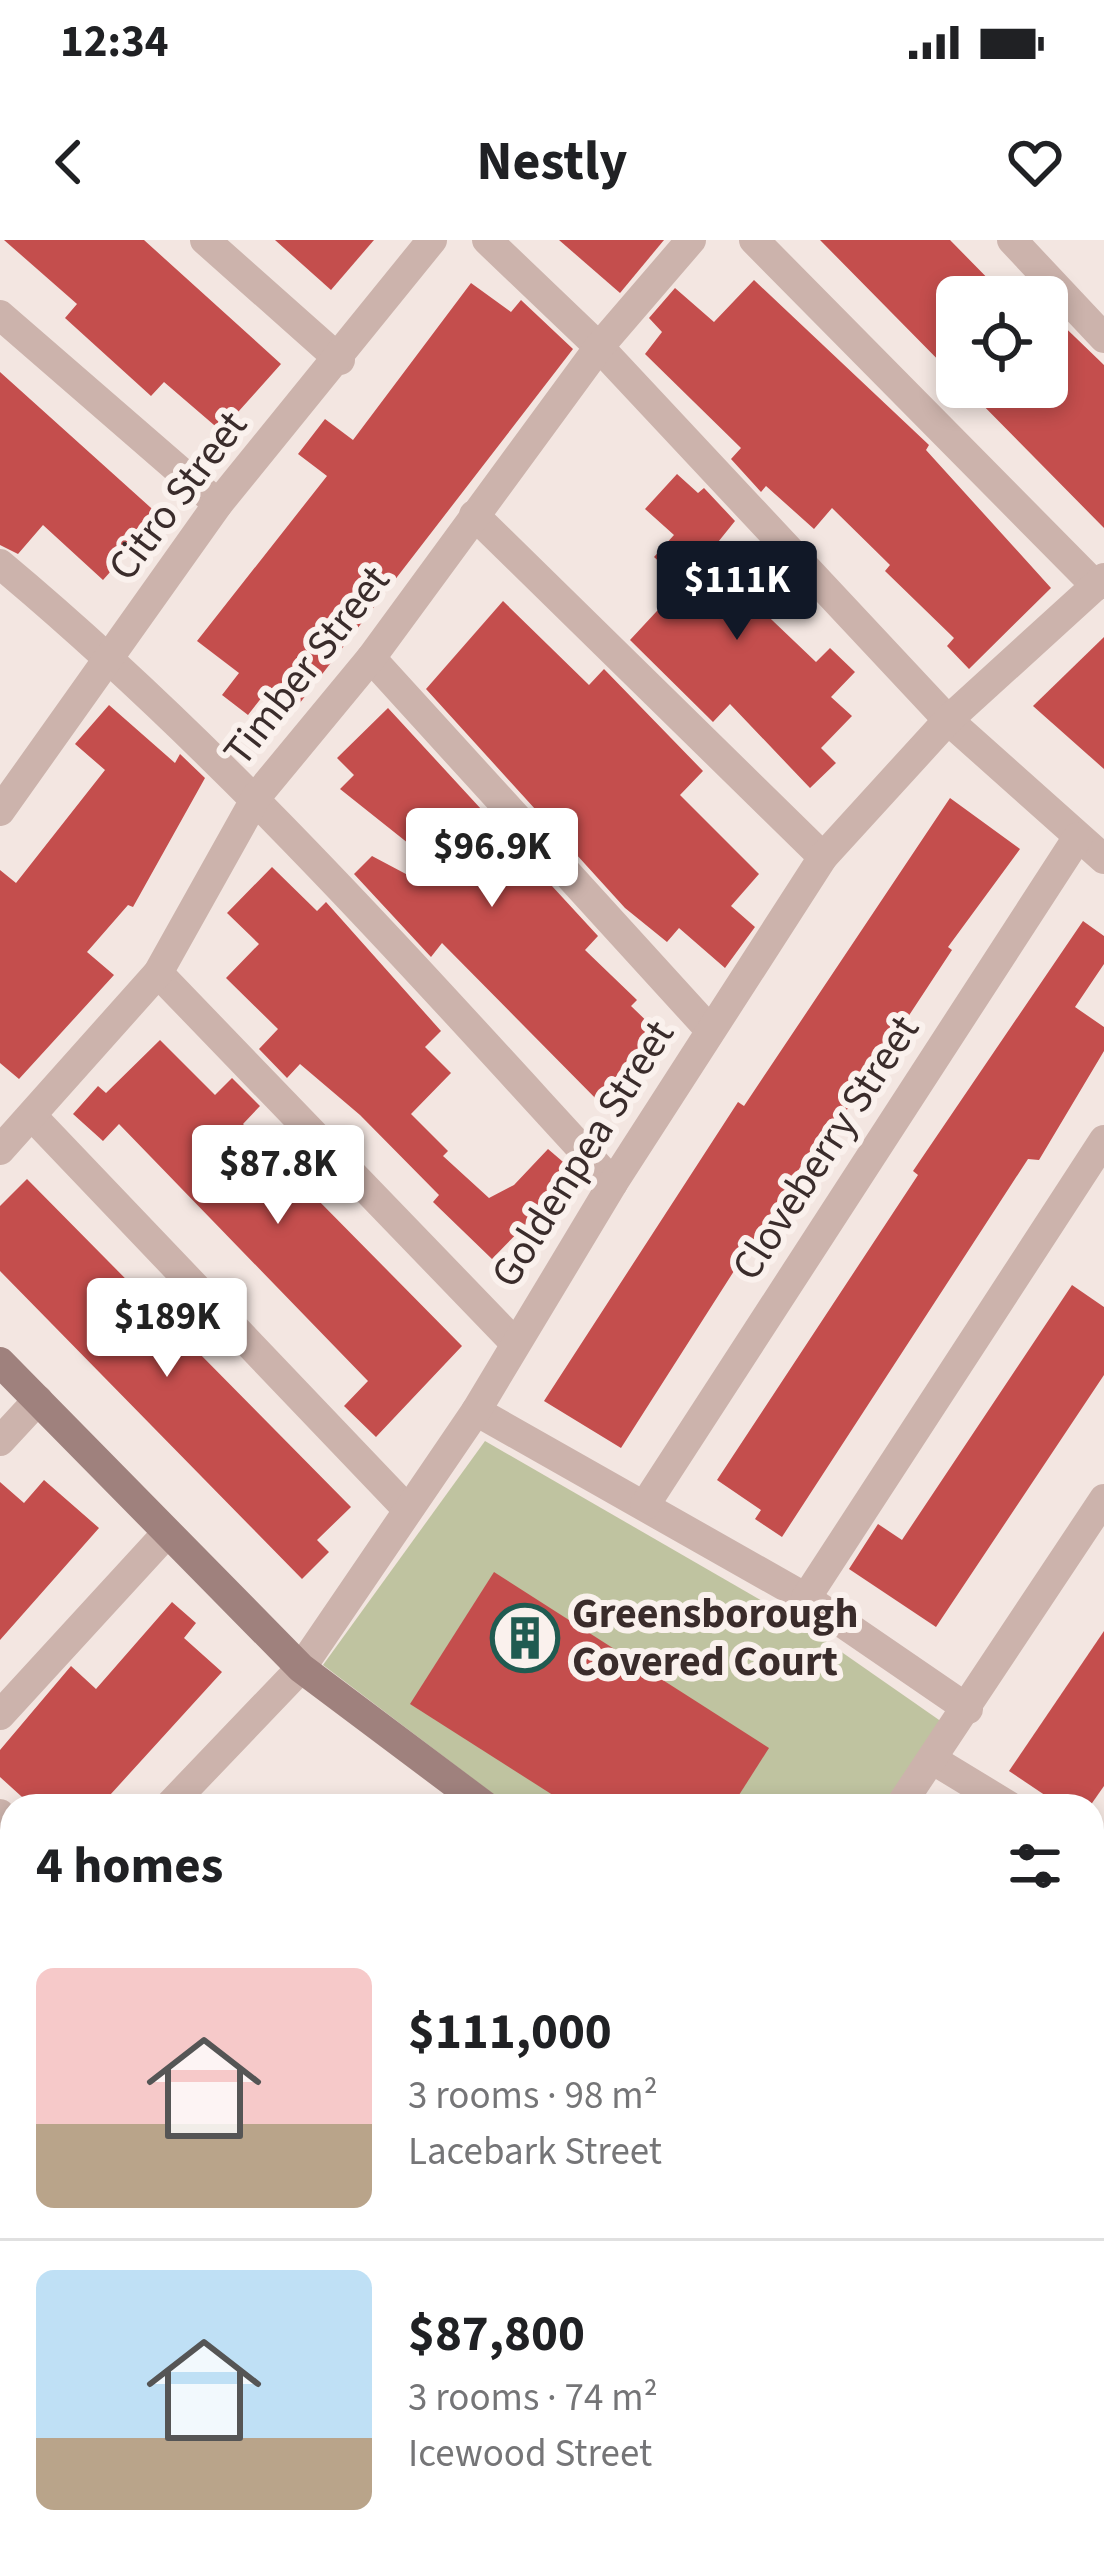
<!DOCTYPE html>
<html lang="en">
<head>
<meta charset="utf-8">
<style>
  :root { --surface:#fff; --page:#f6f6f6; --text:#202124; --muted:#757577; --line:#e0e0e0; --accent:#111827 }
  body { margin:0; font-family:"Source Sans 3",sans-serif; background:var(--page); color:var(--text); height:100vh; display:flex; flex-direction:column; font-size:45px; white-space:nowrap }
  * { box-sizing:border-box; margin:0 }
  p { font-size:39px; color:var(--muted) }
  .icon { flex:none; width:66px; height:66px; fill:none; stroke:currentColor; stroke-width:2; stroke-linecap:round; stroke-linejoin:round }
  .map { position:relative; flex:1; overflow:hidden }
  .drawer { position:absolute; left:0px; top:1554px; width:1104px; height:768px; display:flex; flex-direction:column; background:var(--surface); border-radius:36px 36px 0 0; box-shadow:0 6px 18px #0003 }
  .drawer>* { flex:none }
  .tools { position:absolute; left:936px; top:36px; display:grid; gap:24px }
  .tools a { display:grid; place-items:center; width:132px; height:132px; border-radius:18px; background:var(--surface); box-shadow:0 6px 18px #0003; font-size:60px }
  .price { position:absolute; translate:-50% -102px; padding:0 27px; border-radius:12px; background:#fff; color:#222; font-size:39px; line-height:78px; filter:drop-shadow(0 3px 6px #0008) }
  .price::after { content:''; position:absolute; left:50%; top:72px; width:36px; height:27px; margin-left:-18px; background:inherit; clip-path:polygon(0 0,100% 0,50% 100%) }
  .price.current { background:var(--accent); color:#fff }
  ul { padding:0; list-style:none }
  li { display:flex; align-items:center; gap:36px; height:300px; padding:0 36px }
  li+li { border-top:3px solid var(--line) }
  li span { display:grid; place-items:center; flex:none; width:336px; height:240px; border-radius:18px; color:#555 }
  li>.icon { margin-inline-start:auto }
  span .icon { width:144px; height:144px; fill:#fffc; stroke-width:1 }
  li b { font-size:51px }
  h2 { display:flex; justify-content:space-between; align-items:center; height:144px; padding:0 36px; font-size:51px }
  .status { display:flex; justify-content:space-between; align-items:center; height:84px; padding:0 60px; background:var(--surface); direction:ltr }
  .status svg { height:33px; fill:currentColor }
  header { display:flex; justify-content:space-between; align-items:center; height:156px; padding:0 36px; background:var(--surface); font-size:54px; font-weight:700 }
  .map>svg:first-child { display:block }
</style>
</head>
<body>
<div class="status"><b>12:34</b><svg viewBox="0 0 49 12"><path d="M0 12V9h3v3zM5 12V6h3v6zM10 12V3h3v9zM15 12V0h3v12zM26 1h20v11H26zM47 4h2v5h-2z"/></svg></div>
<header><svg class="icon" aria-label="back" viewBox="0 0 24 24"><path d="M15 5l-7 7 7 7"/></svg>Nestly<svg class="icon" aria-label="heart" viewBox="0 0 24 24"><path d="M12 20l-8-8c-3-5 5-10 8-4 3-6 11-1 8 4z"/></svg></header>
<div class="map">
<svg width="1104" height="2322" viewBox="0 0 1104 2322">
  <rect width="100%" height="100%" fill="#f3e6e1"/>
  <polygon fill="#bfc3a0" points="485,1201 797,1381 942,1482 882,1566 509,1566 323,1425"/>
  <g fill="#c44e4d">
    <polygon points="4,0 144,0 281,124 221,191 164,142 151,156 65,78 77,64"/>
    <polygon points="275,0 374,0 331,50"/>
    <polygon points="559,0 664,0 620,53"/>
    <polygon points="820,0 950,0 1006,57 957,57 957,139"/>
    <polygon points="754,40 929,205 926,210 1051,348 969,429 947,406 954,398 885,331 890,325 832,268 814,289 766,246 761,252 731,219 741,208 645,114 662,92 649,78 675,48 714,82"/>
    <polygon points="471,43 511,72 521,60 573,109 296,468 270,447 248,475 222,455 239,433 197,401 327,236 298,214 325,179 353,200"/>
    <polygon points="1047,70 1104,125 1104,288 965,147 1047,147"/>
    <polygon points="0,132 160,276 103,340 43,285 18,314 0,305"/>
    <polygon points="677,234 698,253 704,248 735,281 706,317 816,422 830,408 855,432 831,457 852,476 821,508 836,523 810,548 730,464 713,482 630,400 683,343 654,317 674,295 645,269"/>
    <polygon points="503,361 589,445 604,429 703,531 680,555 759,634 731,666 755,687 725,728 679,688 667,702 625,668 426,449"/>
    <polygon points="1104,397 1104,529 1033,466"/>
    <polygon points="109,465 175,523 180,514 205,538 133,667 128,665 87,712 114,735 19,839 0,823 0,630 16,643 105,530 75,504"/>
    <polygon points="388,468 598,696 585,710 637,760 631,766 658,792 618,835 629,845 607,870 442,703 431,717 354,634 372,616 421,642 433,623 340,549 354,535 337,518"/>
    <polygon points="950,558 1020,609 948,707 952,710 831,894 824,890 621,1208 544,1161 738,862 744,866"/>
    <polygon points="272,627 317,671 326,662 441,791 425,807 451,833 411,874 448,911 443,916 489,958 514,945 548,909 576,933 492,1019 433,962 439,955 360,875 300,824 287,838 259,809 278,789 226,738 259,704 227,673"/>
    <polygon points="1083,681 1104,696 1104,724 1075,767 1104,787 1104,811 1039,920 1028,919 782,1297 755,1279 761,1270 717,1240 918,935 913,931"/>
    <polygon points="160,800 215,855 232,838 260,866 243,884 462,1106 376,1197 344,1166 368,1141 119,884 103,901 73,874 98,846 106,853"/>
    <polygon points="27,939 351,1267 317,1300 329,1312 302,1339 0,1031 0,966"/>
    <polygon points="1072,1045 1104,1067 1104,1135 936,1387 849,1329 878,1284 902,1300"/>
    <polygon points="44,1240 99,1288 0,1400 0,1242 24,1263"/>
    <polygon points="494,1332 769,1508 732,1566 570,1566 410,1464"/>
    <polygon points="172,1362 196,1383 184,1398 222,1432 100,1566 32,1566 0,1537 0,1510 71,1426 96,1449"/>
    <polygon points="1104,1391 1104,1546 1090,1566 1061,1566 1009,1531"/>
  </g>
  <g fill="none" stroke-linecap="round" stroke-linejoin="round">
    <g stroke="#ccb3ac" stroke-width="30">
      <polyline points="205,0 340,120"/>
      <polyline points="487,0 599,107 948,480 1104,619"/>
      <polyline points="754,0 1096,346"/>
      <polyline points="1012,0 1104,98"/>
      <polyline points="0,75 218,264"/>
      <polyline points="474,275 823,617"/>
      <path d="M0,324C224,511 415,728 613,943"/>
      <polyline points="371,418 709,789"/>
      <polyline points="0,571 218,264 432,0"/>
      <polyline points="158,733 515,1103"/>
      <polyline points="32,876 407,1269"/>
      <polyline points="0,910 158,733 257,556 371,418 599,107 691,0"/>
      <polyline points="476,1171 806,1358 968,1469"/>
      <polyline points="0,1201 38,1160"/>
      <polyline points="645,1265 1078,597"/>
      <polyline points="806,1358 1104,900"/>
      <polyline points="0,1475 167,1293"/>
      <polyline points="935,1521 1009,1566"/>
      <polyline points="169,1566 301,1428 476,1171 613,943 823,617 948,480 1104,338"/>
      <polyline points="900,1566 1104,1259"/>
      <polyline points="0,1574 12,1594"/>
      <polyline points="1092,1616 1104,1624"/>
      <polyline points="1092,1840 1104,1847"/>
      <polyline points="1092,1963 1104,1946"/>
      <polyline points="1092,2292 1104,2274"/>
      <polyline points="1072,2322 1080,2310"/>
    </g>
    <g stroke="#9f817d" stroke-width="30">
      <polyline points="0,1122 301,1428 485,1566"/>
      <polyline points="951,2310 970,2322"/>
    </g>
  </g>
  <defs>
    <g id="building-ring" transform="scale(3.45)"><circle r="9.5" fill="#faf1ed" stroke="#205b51" stroke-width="1.5"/><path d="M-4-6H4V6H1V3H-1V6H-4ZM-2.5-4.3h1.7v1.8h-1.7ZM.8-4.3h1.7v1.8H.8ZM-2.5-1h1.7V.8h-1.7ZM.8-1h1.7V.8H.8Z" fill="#205b51"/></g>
  </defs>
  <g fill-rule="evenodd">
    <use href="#building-ring" x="525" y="1398"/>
  </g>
  <g text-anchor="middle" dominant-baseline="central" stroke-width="12" stroke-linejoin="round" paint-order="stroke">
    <g font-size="42" fill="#3a2c2b" stroke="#faf1ed">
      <text transform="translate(178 256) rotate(-53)">Citro Street</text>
      <text transform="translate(307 426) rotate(-52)">Timber Street</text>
      <text transform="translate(826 908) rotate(-57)">Cloveberry Street</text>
      <text transform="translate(583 914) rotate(-58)">Goldenpea Street</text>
    </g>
    <g font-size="42" font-weight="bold" fill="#3a2c2b" stroke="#faf1ed" text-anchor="start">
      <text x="572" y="1374">Greensborough<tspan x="572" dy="48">Covered Court</tspan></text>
    </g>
  </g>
</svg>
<div class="tools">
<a><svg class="icon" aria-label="locate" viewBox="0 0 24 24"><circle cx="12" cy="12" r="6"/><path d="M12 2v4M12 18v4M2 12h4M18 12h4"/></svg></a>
</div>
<b class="price current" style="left:737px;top:403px">$111K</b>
<b class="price" style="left:492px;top:670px">$96.9K</b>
<b class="price" style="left:278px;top:987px">$87.8K</b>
<b class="price" style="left:167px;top:1140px">$189K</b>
<section class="drawer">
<h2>4 homes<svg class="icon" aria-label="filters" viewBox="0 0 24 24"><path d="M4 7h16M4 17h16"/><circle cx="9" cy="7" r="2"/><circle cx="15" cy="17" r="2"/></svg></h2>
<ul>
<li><span style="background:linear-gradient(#f6c9c9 65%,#b9a48a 0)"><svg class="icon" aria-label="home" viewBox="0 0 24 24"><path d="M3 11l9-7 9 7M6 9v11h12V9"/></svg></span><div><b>$111,000</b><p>3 rooms · 98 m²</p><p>Lacebark Street</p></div></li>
<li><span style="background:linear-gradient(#bfe0f5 70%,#b9a48a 0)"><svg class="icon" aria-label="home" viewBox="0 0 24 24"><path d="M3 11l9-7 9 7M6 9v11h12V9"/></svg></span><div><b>$87,800</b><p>3 rooms · 74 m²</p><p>Icewood Street</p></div></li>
</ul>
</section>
</div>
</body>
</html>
